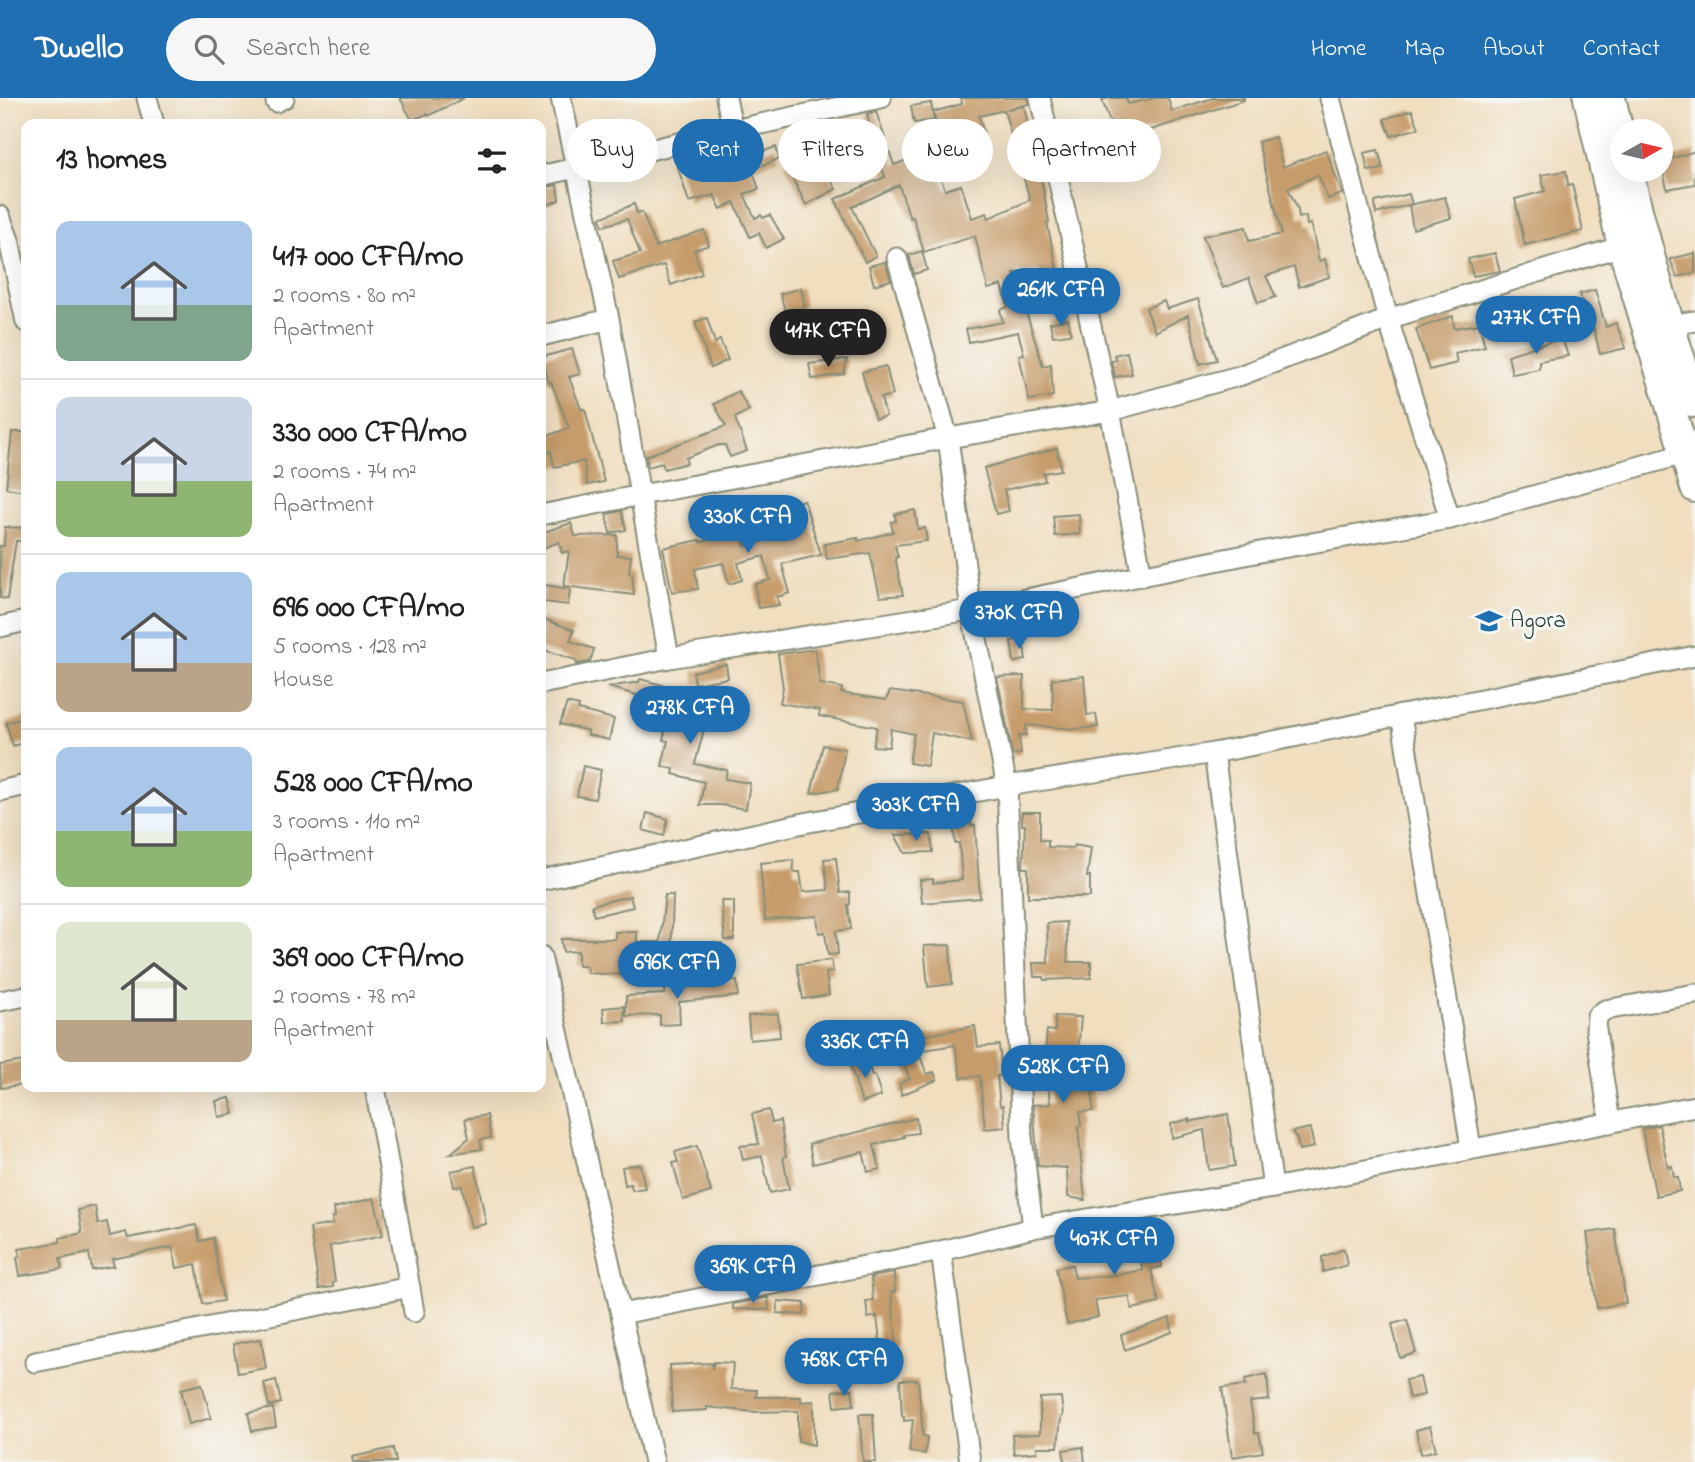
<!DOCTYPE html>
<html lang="en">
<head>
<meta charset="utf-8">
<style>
  :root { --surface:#fff; --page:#f6f6f6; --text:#222; --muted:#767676; --line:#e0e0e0; --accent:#1f6fb2 }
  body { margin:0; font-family:"Indie Flower",sans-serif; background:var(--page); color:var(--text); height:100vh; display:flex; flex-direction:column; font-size:26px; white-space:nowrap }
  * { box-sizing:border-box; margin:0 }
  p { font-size:23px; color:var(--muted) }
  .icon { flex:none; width:38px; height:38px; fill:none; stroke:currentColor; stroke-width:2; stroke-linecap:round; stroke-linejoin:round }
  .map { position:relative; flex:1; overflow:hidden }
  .details { position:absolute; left:21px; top:21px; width:525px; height:973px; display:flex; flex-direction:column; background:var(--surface); border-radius:14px; box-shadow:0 7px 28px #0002 }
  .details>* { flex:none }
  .guide { position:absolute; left:567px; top:21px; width:665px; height:63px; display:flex; gap:14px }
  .needle { width:46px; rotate:82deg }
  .buttons { position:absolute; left:1610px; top:21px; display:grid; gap:14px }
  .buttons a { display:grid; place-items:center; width:63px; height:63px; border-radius:50%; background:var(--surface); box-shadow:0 7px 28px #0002; font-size:35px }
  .price { position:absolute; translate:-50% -60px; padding:0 16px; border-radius:24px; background:var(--accent); color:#fff; font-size:23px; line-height:46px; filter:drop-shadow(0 2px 4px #0008) }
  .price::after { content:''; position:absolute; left:50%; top:42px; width:21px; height:16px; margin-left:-10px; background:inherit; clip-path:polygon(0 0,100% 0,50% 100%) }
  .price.selected { background:#222; color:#fff }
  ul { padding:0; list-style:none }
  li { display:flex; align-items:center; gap:21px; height:175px; padding:0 35px }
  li+li { border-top:2px solid var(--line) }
  li span { display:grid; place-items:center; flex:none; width:196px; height:140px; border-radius:14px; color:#555 }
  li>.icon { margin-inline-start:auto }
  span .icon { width:84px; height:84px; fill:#fffc; stroke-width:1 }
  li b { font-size:30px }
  h2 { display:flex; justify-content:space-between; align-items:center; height:84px; padding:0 35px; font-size:30px }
  .pill { padding:0 24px; border-radius:32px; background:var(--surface); box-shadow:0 7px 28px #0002; font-size:24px; line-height:63px }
  .pill.selected { background:var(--accent); color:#fff }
  header { display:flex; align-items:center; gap:42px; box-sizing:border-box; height:98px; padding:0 35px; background:var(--accent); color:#fff }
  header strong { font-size:33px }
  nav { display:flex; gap:38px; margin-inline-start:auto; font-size:24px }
  .search { width:490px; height:63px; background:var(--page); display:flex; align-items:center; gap:18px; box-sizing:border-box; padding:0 24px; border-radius:38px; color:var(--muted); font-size:26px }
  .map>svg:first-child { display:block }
</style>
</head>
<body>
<header>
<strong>Dwello</strong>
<div class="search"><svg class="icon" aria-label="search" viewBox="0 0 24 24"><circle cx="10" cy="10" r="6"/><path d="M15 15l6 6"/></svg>Search here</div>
<nav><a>Home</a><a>Map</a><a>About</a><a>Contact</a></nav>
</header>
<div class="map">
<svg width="1695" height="1364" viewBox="0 0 1695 1364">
  <rect width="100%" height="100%" fill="#f6f6f2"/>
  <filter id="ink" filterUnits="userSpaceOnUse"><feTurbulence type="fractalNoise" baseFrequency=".0143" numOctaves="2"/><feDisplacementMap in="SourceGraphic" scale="14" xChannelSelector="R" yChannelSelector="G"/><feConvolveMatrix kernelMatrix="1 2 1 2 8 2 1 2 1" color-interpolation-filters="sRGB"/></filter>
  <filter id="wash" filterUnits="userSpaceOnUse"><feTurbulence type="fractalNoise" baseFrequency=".00686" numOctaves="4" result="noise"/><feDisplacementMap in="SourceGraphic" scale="28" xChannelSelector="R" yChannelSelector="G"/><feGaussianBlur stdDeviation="1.57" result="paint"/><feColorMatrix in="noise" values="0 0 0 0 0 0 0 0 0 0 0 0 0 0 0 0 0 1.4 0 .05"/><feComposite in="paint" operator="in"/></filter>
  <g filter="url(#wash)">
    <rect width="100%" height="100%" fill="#f0debf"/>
    <g id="blocks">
      <g fill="#c69c6a">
        <polygon points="400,0 464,0 428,18 427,16 412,22"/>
        <polygon points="961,0 1028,0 1029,6 1007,11 1024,8 1028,28 1033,27 1039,51 1036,52 1049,124 1047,125 1060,185 1042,188 1039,172 1014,175 1043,268 1051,266 1053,298 1029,302 1019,257 1024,256 1018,234 969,244 966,231 1003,224 1000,212 1008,209 1002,187 988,191 975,138 924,154 913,119 910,120 899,87 852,109 876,158 865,164 835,101 885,79 873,43 867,16 876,14 894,67 931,53 945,92 961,87 972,120 987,115 989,120 1030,102 1004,12 979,18 986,44 946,56 933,14 962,6"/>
        <polygon points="1109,0 1126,0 1128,6 1155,0 1168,0 1172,13 1213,0 1244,0 1244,2 1117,43 1102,2"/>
        <polygon points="931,5 934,22 914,25 911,8"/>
        <polygon points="1412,12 1419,30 1391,38 1384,21"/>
        <polygon points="1275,39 1283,69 1326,52 1342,96 1328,101 1318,77 1288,90 1298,112 1299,120 1306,118 1307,127 1311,126 1319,163 1325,161 1329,179 1299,189 1294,169 1266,178 1276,199 1258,205 1249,180 1223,190 1203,138 1246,129 1249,143 1282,136 1258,44"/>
        <polygon points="1100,48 1105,64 1081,71 1077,54"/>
        <polygon points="776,49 779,61 752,71 759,91 744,96 755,120 761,117 763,120 770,117 784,141 766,150 759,135 750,139 734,104 721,111 714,97 689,104 677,67 700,60 706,76 737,66 736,62"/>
        <polygon points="815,51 836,91 806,107 785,66"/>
        <polygon points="1378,52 1383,71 1368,73 1364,55"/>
        <polygon points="1695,53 1695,86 1667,91 1661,64"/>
        <polygon points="1566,73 1568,87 1572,86 1583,133 1525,147 1515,101 1545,93 1541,77"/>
        <polygon points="557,87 559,102 541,110 541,90"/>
        <polygon points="1409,96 1412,106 1376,116 1375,104"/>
        <polygon points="1445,99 1451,120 1413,131 1409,107"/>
        <polygon points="634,106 637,115 642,114 656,149 704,132 709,147 694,152 702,176 671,187 664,167 619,181 613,163 640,155 627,121 603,128 600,120"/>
        <polygon points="922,153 927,172 914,176 909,157"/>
        <polygon points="1495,155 1500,173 1473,178 1468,161"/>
        <polygon points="1695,155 1695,175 1677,179 1670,161"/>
        <polygon points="885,164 891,182 874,187 869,168"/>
        <polygon points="801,190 805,209 786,215 780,196"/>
        <polygon points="1595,192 1606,229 1616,225 1626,250 1600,256 1594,231 1592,232 1580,196"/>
        <polygon points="1198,201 1217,262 1200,266 1188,217 1155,234 1146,210 1164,203 1167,211"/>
        <polygon points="1453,218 1454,230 1479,226 1485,248 1455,255 1457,265 1429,272 1416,231"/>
        <polygon points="707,220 715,245 720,242 728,262 711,270 695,224"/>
        <polygon points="1068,221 1071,236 1053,238 1050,225"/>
        <polygon points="1562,240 1568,258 1539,263 1539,271 1512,276 1508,257"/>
        <polygon points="572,251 580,276 569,279 581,311 585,311 604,384 587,387 584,363 554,369 551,353 541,356 541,340 569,330 551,284 549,285 542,259"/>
        <polygon points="1127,254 1132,276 1115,279 1111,263 1116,262 1114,257"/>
        <polygon points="847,261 844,276 812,281 809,266"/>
        <polygon points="886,268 893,297 881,300 886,318 875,321 862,274"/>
        <polygon points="738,293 749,312 735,320 747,353 730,359 725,347 719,347 685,360 687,365 664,371 662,365 648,369 646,358 726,328 714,306"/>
        <polygon points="12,334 26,334 25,393 6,390"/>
        <polygon points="1057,350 1061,372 1043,375 1045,383 1004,392 1009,413 996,416 984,370"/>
        <polygon points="804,402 821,457 782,466 790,495 777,499 779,507 758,510 755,486 770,482 764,458 738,465 742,482 729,486 723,465 695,471 698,491 672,494 663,450 700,442 701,444 741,433 745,448 784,438 776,410"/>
        <polygon points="915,412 918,431 925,430 927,443 895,447 898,459 895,459 903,497 880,499 870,455 827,461 824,446 858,440 858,443 893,434 891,424 896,423 895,416"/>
        <polygon points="622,413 626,432 610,435 606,416"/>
        <polygon points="1079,416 1080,436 1055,438 1053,418"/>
        <polygon points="571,425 575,438 617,437 617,457 631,458 629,475 632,475 634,497 564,488 569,453 562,455 559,444 541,451 541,435"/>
        <polygon points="5,429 25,430 24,443 16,443 7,501 0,500 0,448 4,448"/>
        <polygon points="545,487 570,491 568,507 543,504"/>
        <polygon points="541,520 574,532 570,543 594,551 590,564 577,566 576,562 541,551"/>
        <polygon points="1023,541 1026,562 1014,564 1011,543"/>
        <polygon points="815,551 820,586 842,590 841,595 886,602 890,593 963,603 972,644 932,635 927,668 909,665 914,636 891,631 889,649 873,648 877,629 819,618 820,612 780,605 783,590 778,556"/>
        <polygon points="726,566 728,580 695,586 693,574"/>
        <polygon points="1024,578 1024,611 1053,612 1052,581 1084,578 1087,617 1096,616 1098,629 1075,631 1026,627 1026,637 1019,637 1021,656 1013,657 997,579"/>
        <polygon points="640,581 693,595 688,615 707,620 695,666 727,672 725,681 750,685 746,711 721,707 700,707 704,684 673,676 674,671 662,668 668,643 663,642 672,607 608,589 639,584"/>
        <polygon points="567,605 579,608 578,612 614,621 609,642 588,637 588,633 560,626"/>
        <polygon points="26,619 26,644 13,648 6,625"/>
        <polygon points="823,647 845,651 838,691 811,695"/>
        <polygon points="583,668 601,672 595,701 577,698"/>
        <polygon points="1022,714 1040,714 1040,742 1048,742 1048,749 1074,750 1074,747 1091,750 1087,779 1090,778 1090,799 1028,799 1028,770 1023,770 1025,727 1022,727"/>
        <polygon points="647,715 668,721 664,738 643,732"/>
        <polygon points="971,721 971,728 975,727 980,800 922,805 920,782 933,781 933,785 962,782 959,745 955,745 953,722"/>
        <polygon points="931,736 933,754 905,755 895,737"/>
        <polygon points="836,760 840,795 850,794 850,806 848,807 851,831 836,833 838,856 828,857 825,834 819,835 817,818 765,822 760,765 793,762 794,774 800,774 803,794 828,792 824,761"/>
        <polygon points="665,797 673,797 671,860 627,857 626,877 605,876 587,875 587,868 578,868 578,853 563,854 561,841 615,841 615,834 637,834 637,844 660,844"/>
        <polygon points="630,798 633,809 594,818 592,807"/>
        <polygon points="721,803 734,803 734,842 725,842"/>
        <polygon points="1066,824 1068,864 1091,864 1091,880 1044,882 1044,879 1034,879 1033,865 1048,865 1047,825"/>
        <polygon points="722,845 723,859 697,860 696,847"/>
        <polygon points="950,847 952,886 928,889 924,848"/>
        <polygon points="831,862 833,874 826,875 829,897 803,901 797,866"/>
        <polygon points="737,883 738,898 679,904 680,926 660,927 660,917 626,918 626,898 665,896 665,891"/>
        <polygon points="624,908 625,923 604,924 603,910"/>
        <polygon points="778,915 780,939 750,942 748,918"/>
        <polygon points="1055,918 1081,919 1076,980 1092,979 1093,1013 1080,1014 1081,1028 1078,1029 1085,1102 1068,1099 1067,1070 1038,1068 1033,1007 1050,1006 1045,955 1047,932 1055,933"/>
        <polygon points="975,928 978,949 999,947 1002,977 997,978 1000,1008 1003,1007 1005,1029 985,1031 980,978 961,980 955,947 918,953 927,976 934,974 937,982 901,997 900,985 910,981 896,946 911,940"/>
        <polygon points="866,958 872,978 875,977 881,998 862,1005 849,963"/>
        <polygon points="24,963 26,986 1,990 0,967"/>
        <polygon points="230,1000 234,1016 219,1019 216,1003"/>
        <polygon points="769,1012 772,1025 780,1023 786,1058 783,1059 789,1091 770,1095 762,1058 743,1062 740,1048 759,1046 752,1016"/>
        <polygon points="1228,1016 1235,1068 1209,1072 1204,1032 1172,1040 1171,1026 1189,1021 1189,1024"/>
        <polygon points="487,1017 491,1040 480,1042 482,1051 450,1056 469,1040 465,1021"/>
        <polygon points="916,1020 918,1035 903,1037 904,1039 874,1047 880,1071 868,1074 863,1054 813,1066 809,1046"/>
        <polygon points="1659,1027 1668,1069 1672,1068 1674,1079 1678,1079 1680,1093 1656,1098 1642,1031"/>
        <polygon points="1310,1030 1314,1049 1299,1052 1297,1041 1292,1034"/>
        <polygon points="697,1048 711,1094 683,1102 673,1065 678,1064 675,1054"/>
        <polygon points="640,1066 645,1090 632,1092 631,1086 625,1087 622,1069"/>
        <polygon points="475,1068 486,1126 471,1129 462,1088 454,1089 451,1073"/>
        <polygon points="374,1100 383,1137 330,1148 335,1184 333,1185 333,1189 319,1191 310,1130 333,1126 332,1120 335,1119 334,1110"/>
        <polygon points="95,1108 98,1126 107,1124 110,1138 126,1134 128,1140 196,1127 200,1143 213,1140 223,1203 203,1206 196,1166 177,1170 172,1149 112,1161 114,1168 92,1172 89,1155 60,1161 62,1171 20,1178 17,1159 20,1158 19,1151 60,1144 60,1140 82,1135 78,1112"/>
        <polygon points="1153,1122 1162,1169 1151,1171 1159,1205 1132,1211 1129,1198 1095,1202 1098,1219 1067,1226 1056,1170 1072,1167 1075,1180 1118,1177 1143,1172 1135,1143 1115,1146 1112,1129"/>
        <polygon points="1615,1131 1626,1205 1597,1210 1587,1135"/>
        <polygon points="1344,1151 1347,1167 1323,1174 1322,1159"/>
        <polygon points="894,1175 895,1194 891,1194 897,1249 881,1252 877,1218 868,1220 866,1203 873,1202 871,1179"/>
        <polygon points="765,1200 768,1200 769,1212 733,1211 733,1206"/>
        <polygon points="778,1203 805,1205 804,1217 777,1215"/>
        <polygon points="1170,1220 1172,1234 1125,1252 1121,1237"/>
        <polygon points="1407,1222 1416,1255 1400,1260 1392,1226"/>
        <polygon points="261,1241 266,1270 238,1275 233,1246"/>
        <polygon points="714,1264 733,1265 731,1291 757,1292 756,1299 801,1299 801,1304 814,1303 814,1347 798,1343 798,1313 755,1314 707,1309 707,1312 672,1314 670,1267 712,1265 712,1271"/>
        <polygon points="1267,1276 1269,1302 1250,1304 1255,1335 1259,1335 1263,1354 1232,1359 1222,1290 1246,1287 1245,1281"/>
        <polygon points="1420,1279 1424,1297 1409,1300 1405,1282"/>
        <polygon points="276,1282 281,1305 269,1308 264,1285"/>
        <polygon points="900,1282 918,1282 923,1338 927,1339 925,1356 909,1354 913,1322 904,1323 904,1319 902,1318"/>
        <polygon points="202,1286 211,1320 189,1326 181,1291"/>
        <polygon points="852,1291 854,1307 835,1309 833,1293"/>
        <polygon points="1061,1299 1063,1318 1061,1319 1058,1349 1037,1349 1037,1354 1014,1356 1012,1337 1040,1336 1040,1300"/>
        <polygon points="273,1310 276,1329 252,1333 248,1315"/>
        <polygon points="859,1316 873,1316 876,1364 863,1364"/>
        <polygon points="1430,1328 1436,1352 1421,1356 1416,1332"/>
        <polygon points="1083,1349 1085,1364 1065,1364 1063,1352"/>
        <polygon points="393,1350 396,1364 353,1364 352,1359"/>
      </g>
    </g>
  </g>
  <g filter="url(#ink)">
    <use href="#blocks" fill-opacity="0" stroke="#888e7a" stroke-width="2"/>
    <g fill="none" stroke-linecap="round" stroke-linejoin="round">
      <g stroke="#888e7a" stroke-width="23">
        <g id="minor">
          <polyline points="147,0 154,26"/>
          <polyline points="561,0 609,221 669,560"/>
          <polyline points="726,0 733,32"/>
          <polyline points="1040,0 1110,313 1142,478"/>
          <polyline points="1330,0 1388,221 1450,421"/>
          <polyline points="276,4 284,0"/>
          <polyline points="541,78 733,32 881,0"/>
          <polyline points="0,118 9,142 26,224"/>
          <polyline points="897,160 948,340 971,512 1007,688 1022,1039 1033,1130"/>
          <polyline points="1669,227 1695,223"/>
          <polyline points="541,238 609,221"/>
          <polyline points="541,417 641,397 948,340 1110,313 1239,278 1388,221 1622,148"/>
          <polyline points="0,529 26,523"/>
          <polyline points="541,586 669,560 971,512 1265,453 1450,421 1684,356"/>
          <polyline points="1401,617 1471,1050"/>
          <polyline points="1214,655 1273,1090"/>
          <polyline points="0,693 26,687"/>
          <polyline points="541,782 804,725 1007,688 1214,655 1695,558"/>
          <polyline points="541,858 654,1364"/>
          <polyline points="0,903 26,898"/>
          <polyline points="375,989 414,1214"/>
          <polyline points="1610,1025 1596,932 1597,918 1605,912 1695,896"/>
          <polyline points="941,1153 970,1364"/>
          <polyline points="621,1216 941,1153 1033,1130 1273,1090 1695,1008"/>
          <polyline points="35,1264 410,1189"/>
        </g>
      </g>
      <g stroke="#888e7a" stroke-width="32">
        <g id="highway">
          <polyline points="1588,0 1622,148 1695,390"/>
          <polyline points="1611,0 1622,46"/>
          <path d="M1628,72C1647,151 1669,228 1695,305"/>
        </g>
      </g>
      <use href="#minor" stroke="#fff" stroke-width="19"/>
      <use href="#highway" stroke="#fff" stroke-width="28"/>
    </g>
  </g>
  <defs>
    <g id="school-bare" transform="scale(2.1)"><path d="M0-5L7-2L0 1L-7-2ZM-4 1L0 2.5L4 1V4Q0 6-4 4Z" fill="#1f6fb2" stroke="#f6f6f2" stroke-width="2.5" paint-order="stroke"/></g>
  </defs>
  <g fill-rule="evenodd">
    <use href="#school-bare" x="1489" y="523"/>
  </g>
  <g text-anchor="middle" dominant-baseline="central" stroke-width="6" stroke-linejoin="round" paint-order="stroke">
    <g font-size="23" fill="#1f3d34" stroke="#f6f6f2" text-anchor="start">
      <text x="1510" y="523">Agora</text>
    </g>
  </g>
</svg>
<div class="buttons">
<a><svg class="needle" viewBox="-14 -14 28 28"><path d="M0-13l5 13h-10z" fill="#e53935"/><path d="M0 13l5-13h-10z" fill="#767676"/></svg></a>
</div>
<b class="price" style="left:1061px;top:230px">261K CFA</b>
<b class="price" style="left:1536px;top:258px">277K CFA</b>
<b class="price selected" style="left:828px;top:271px">417K CFA</b>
<b class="price" style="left:748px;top:457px">330K CFA</b>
<b class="price" style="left:1019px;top:553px">370K CFA</b>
<b class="price" style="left:690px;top:648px">278K CFA</b>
<b class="price" style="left:916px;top:745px">303K CFA</b>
<b class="price" style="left:677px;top:903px">696K CFA</b>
<b class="price" style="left:865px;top:982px">336K CFA</b>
<b class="price" style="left:1063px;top:1007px">528K CFA</b>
<b class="price" style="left:1114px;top:1179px">407K CFA</b>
<b class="price" style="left:753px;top:1207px">369K CFA</b>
<b class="price" style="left:844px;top:1300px">768K CFA</b>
<div class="guide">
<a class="pill">Buy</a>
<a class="pill selected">Rent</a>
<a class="pill">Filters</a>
<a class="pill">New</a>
<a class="pill">Apartment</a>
</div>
<section class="details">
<h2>13 homes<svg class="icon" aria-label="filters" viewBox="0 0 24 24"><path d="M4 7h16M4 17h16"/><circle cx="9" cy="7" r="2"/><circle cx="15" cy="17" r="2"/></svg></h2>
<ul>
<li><span style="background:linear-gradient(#a9c7e8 60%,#7fa58c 0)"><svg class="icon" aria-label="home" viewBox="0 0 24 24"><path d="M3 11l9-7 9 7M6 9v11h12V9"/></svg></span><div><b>417 000 CFA/mo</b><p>2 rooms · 80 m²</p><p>Apartment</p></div></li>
<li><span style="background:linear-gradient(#c9d6e8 60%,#8fb573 0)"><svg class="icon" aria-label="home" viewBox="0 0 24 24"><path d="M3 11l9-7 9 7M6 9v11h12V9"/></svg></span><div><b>330 000 CFA/mo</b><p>2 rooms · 74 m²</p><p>Apartment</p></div></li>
<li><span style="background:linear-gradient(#a9c7e8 65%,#b9a48a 0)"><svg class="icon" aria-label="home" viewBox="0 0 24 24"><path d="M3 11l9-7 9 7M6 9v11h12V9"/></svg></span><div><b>696 000 CFA/mo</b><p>5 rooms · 128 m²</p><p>House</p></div></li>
<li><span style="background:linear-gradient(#a9c7e8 60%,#8fb573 0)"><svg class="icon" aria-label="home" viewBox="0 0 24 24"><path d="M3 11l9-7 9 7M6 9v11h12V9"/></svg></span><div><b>528 000 CFA/mo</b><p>3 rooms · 110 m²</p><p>Apartment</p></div></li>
<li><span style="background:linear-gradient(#dfe7d0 70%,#b9a48a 0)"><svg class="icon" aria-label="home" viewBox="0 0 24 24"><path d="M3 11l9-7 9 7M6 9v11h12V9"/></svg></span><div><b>369 000 CFA/mo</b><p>2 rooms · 78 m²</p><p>Apartment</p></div></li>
</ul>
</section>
</div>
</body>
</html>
